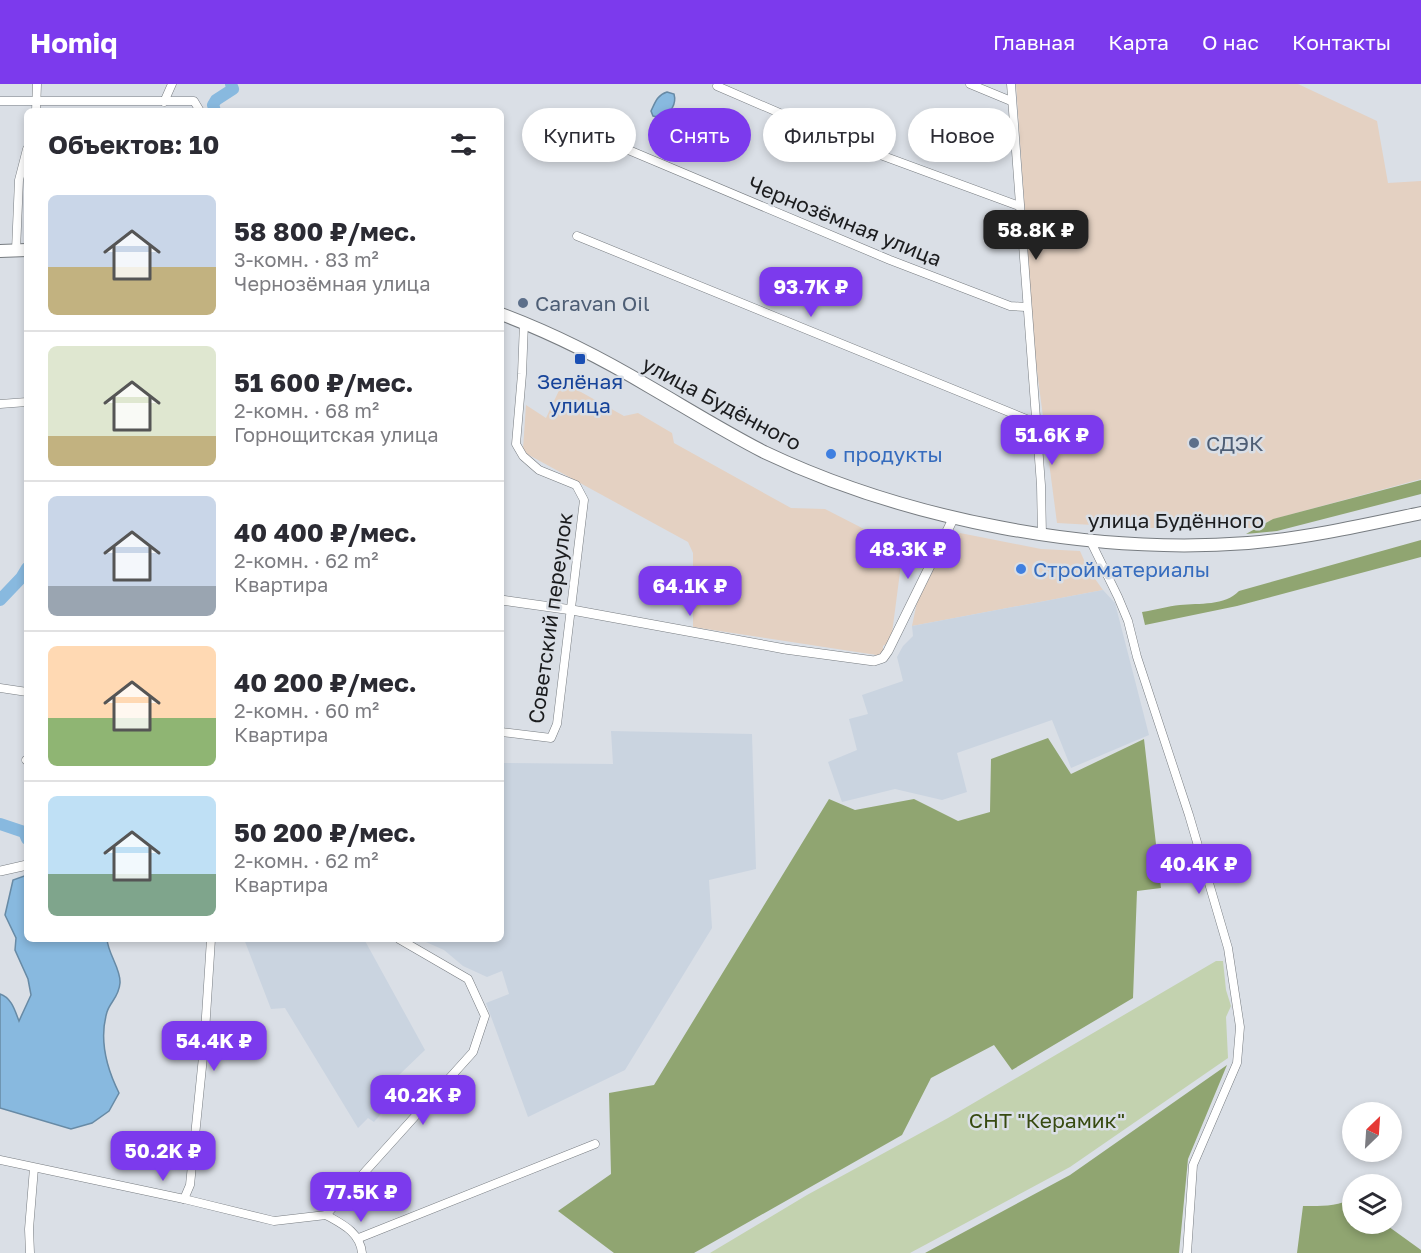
<!DOCTYPE html>
<html lang="ru">
<head>
<meta charset="utf-8">
<style>
  :root { --surface:#fff; --page:#f7f7f7; --text:#2b2b33; --muted:#7c7c81; --line:#e1e1e2; --accent:#7c3aed }
  body { margin:0; font-family:"Golos Text",sans-serif; background:var(--page); color:var(--text); height:100vh; display:flex; flex-direction:column; font-size:22px; white-space:nowrap }
  * { box-sizing:border-box; margin:0 }
  p { font-size:20px; color:var(--muted) }
  .icon { flex:none; width:33px; height:33px; fill:none; stroke:currentColor; stroke-width:2; stroke-linecap:round; stroke-linejoin:round }
  .map { position:relative; flex:1; overflow:hidden }
  .sheet { position:absolute; left:24px; top:24px; width:480px; height:834px; display:flex; flex-direction:column; background:var(--surface); border-radius:9px; box-shadow:0 3px 9px #0003 }
  .sheet>* { flex:none }
  .banner { position:absolute; left:522px; top:24px; width:570px; height:54px; display:flex; gap:12px }
  .needle { width:39px; rotate:25deg }
  .controls { position:absolute; left:1342px; top:1018px; display:grid; gap:12px }
  .controls a { display:grid; place-items:center; width:60px; height:60px; border-radius:50%; background:var(--surface); box-shadow:0 3px 9px #0003; font-size:30px }
  .price { position:absolute; translate:-50% -51px; padding:0 14px; border-radius:12px; background:var(--accent); color:#fff; font-size:20px; line-height:39px; filter:drop-shadow(0 2px 3px #0008) }
  .price::after { content:''; position:absolute; left:50%; top:36px; width:18px; height:14px; margin-left:-9px; background:inherit; clip-path:polygon(0 0,100% 0,50% 100%) }
  .price.current { background:#222; color:#fff }
  ul { padding:0; list-style:none }
  li { display:flex; align-items:center; gap:18px; height:150px; padding:0 24px }
  li+li { border-top:2px solid var(--line) }
  li span { display:grid; place-items:center; flex:none; width:168px; height:120px; border-radius:9px; color:#555 }
  li>.icon { margin-inline-start:auto }
  span .icon { width:72px; height:72px; fill:#fffc; stroke-width:1 }
  li b { font-size:26px }
  h2 { display:flex; justify-content:space-between; align-items:center; height:72px; padding:0 24px; font-size:26px }
  .tag { padding:0 21px; border-radius:27px; background:var(--surface); box-shadow:0 3px 9px #0003; font-size:21px; line-height:54px }
  .tag.current { background:var(--accent); color:#fff }
  header { display:flex; align-items:center; gap:36px; box-sizing:border-box; height:84px; padding:0 30px; background:var(--accent); color:#fff }
  header strong { font-size:28px }
  nav { display:flex; gap:33px; margin-inline-start:auto; font-size:21px }
  .map>svg:first-child { display:block }
</style>
</head>
<body>
<header>
<strong>Homiq</strong>
<nav><a>Главная</a><a>Карта</a><a>О нас</a><a>Контакты</a></nav>
</header>
<div class="map">
<svg width="1421" height="1169" viewBox="0 0 1421 1169">
  <rect width="100%" height="100%" fill="#dadfe6"/>
  <g fill="#e4d1c2">
    <polygon points="1016,0 1298,0 1377,37 1388,99 1421,97 1421,395 1274,435 1252,444 1148,444 1057,439 1034,264"/>
    <polygon points="563,298 624,332 638,329 672,349 674,359 791,424 825,425 903,465 891,557 883,562 883,572 693,543 693,469 688,458 527,370 523,365 526,321 546,334"/>
    <polygon points="960,449 1041,465 1080,467 1088,485 1103,506 912,542 917,518 948,457"/>
  </g>
  <g fill="#cad4e0">
    <polygon points="1103,506 1115,519 1149,651 1071,684 1052,636 957,669 967,708 942,716 895,705 842,718 828,678 857,666 849,635 868,630 862,611 903,597 897,573 903,562 913,552 912,542"/>
    <polygon points="611,647 752,650 756,785 709,796 712,844 625,986 528,1033 486,919 509,910 502,887 487,893 463,882 444,866 419,855 501,855 501,679 613,680"/>
    <polygon points="244,855 364,855 425,966 399,991 404,1003 374,1038 368,1034 358,1044 285,924 271,925"/>
  </g>
  <polygon fill="#c3d2af" points="1216,877 1223,877 1226,906 1231,922 1226,933 1228,974 1070,1083 910,1169 710,1169 807,1111 948,1034"/>
  <g fill="#90a571">
    <polygon points="1421,396 1421,410 1277,447 1246,450 1273,435"/>
    <path d="M1421,456V473L1237,522L1145,541L1142,528C1155,526 1168,522 1180,521C1199,519 1225,522 1239,507Z"/>
    <polygon points="1048,654 1071,690 1144,655 1161,804 1137,807 1133,914 1012,986 994,961 931,994 902,1051 694,1169 614,1169 558,1127 611,1090 609,1009 654,1001 829,715 855,726 914,715 958,737 990,728 991,675"/>
    <polygon points="1227,981 1188,1075 1179,1169 925,1169 1070,1091"/>
    <path d="M1353,1114V1140H1385L1421,1166V1169H1297L1303,1122C1319,1122 1338,1123 1353,1114Z"/>
  </g>
  <g fill="#88b9df" stroke="#678aa5" stroke-width="1.5">
    <path d="M667,8L674,10C677,21 670,28 663,34L653,32L651,27C655,19 657,11 667,8Z"/>
    <path d="M27,791V855H107C108,870 121,885 120,899C119,913 110,918 107,928C99,955 107,985 119,1009L109,1027L92,1039L71,1045L0,1024V910C12,914 15,927 19,937L31,911L28,895L15,866L16,854L5,831L13,796Z"/>
  </g>
  <g fill="none" stroke-linecap="round" stroke-linejoin="round">
    <g stroke="#88b9df" stroke-width="12">
      <polyline points="215,27 213,21 216,16 233,5 231,0"/>
      <polyline points="0,516 21,494 27,484"/>
      <polyline points="0,740 24,748 27,755"/>
    </g>
    <g stroke="#777c81" stroke-width="9">
      <g id="minor">
        <polyline points="970,0 1011,17"/>
        <polyline points="1011,0 1041,401 1042,451"/>
        <polyline points="717,2 856,62 1019,122"/>
        <polyline points="0,17 194,17 200,27"/>
        <polyline points="164,18 172,0"/>
        <polyline points="36,27 37,0"/>
        <polyline points="619,62 890,176 1010,222 1026,223"/>
        <polyline points="577,152 1036,339"/>
        <polyline points="16,166 19,96 27,65"/>
        <polyline points="0,320 27,318"/>
        <polyline points="1090,456 1118,513 1128,537 1137,573 1189,731 1228,864 1240,943 1237,979 1193,1081 1187,1169"/>
        <polyline points="0,604 27,608"/>
        <polyline points="501,648 551,654 557,640 584,416 576,401 539,386 523,372 516,360 522,290 524,239"/>
        <polyline points="26,676 27,677"/>
        <polyline points="0,1076 184,1115 274,1137 326,1131 473,968 485,932 468,895 399,855"/>
        <polyline points="184,1115 190,1101 204,963 211,855"/>
        <path d="M326,1131C342,1140 360,1148 362,1169"/>
        <polyline points="359,1154 595,1060"/>
        <polyline points="30,1169 29,1145 34,1084"/>
      </g>
    </g>
    <g stroke="#777c81" stroke-width="10">
      <g id="tertiary">
        <polyline points="501,516 572,526 785,565 874,577 883,574 888,567 954,433"/>
        <polyline points="0,787 27,781"/>
      </g>
    </g>
    <g stroke="#777c81" stroke-width="14">
      <g id="primary">
        <polyline points="0,167 27,166"/>
        <path d="M501,230C552,249 603,275 650,303C688,325 725,348 764,368C907,436 1091,471 1248,459C1307,454 1364,441 1421,429"/>
      </g>
    </g>
    <use href="#minor" stroke="#fff" stroke-width="8"/>
    <use href="#tertiary" stroke="#fff" stroke-width="9"/>
    <use href="#primary" stroke="#fff" stroke-width="12"/>
  </g>
  <g fill="#5c6f8a" stroke="#dadfe6" stroke-width="2">
    <circle cx="523" cy="219" r="6"/>
    <circle cx="1194" cy="359" r="6"/>
  </g>
  <rect fill="#1a4fb4" stroke="#dadfe6" stroke-width="2" x="574" y="269" width="12" height="12" rx="3"/>
  <g fill="#3f7fe0" stroke="#dadfe6" stroke-width="2">
    <circle cx="831" cy="370" r="6"/>
    <circle cx="1021" cy="485" r="6"/>
  </g>
  <g text-anchor="middle" dominant-baseline="central" stroke-width="5" stroke-linejoin="round" paint-order="stroke">
    <g font-size="21" fill="#1b1c1e" stroke="#dadfe6">
      <text transform="translate(845 137) rotate(22)">Чернозёмная улица</text>
      <text transform="translate(722 319) rotate(28)">улица Будённого</text>
      <text x="1176" y="436">улица Будённого</text>
      <text transform="translate(550 534) rotate(-82)">Советский переулок</text>
    </g>
    <g font-size="21" fill="#4e5e75" stroke="#dadfe6" text-anchor="start">
      <text x="535" y="219">Caravan Oil</text>
      <text x="1206" y="359">СДЭК</text>
    </g>
    <g font-size="21" fill="#164399" stroke="#dadfe6">
      <text x="580" y="297">Зелёная<tspan x="580" dy="24">улица</tspan></text>
    </g>
    <g font-size="21" fill="#366cbe" stroke="#dadfe6" text-anchor="start">
      <text x="843" y="370">продукты</text>
      <text x="1033" y="485">Стройматериалы</text>
    </g>
    <g font-size="21" fill="#374a10" stroke="#dadfe6">
      <text x="1047" y="1036">СНТ "Керамик"</text>
    </g>
  </g>
</svg>
<div class="controls">
<a><svg class="needle" viewBox="-14 -14 28 28"><path d="M0-13l5 13h-10z" fill="#e53935"/><path d="M0 13l5-13h-10z" fill="#7c7c81"/></svg></a>
<a><svg class="icon" aria-label="layers" viewBox="0 0 24 24"><path d="M12 4l9 5-9 5-9-5zM3 14l9 5 9-5"/></svg></a>
</div>
<b class="price current" style="left:1036px;top:177px">58.8K ₽</b>
<b class="price" style="left:811px;top:234px">93.7K ₽</b>
<b class="price" style="left:1052px;top:382px">51.6K ₽</b>
<b class="price" style="left:908px;top:496px">48.3K ₽</b>
<b class="price" style="left:690px;top:533px">64.1K ₽</b>
<b class="price" style="left:1199px;top:811px">40.4K ₽</b>
<b class="price" style="left:214px;top:988px">54.4K ₽</b>
<b class="price" style="left:423px;top:1042px">40.2K ₽</b>
<b class="price" style="left:163px;top:1098px">50.2K ₽</b>
<b class="price" style="left:361px;top:1139px">77.5K ₽</b>
<div class="banner">
<a class="tag">Купить</a>
<a class="tag current">Снять</a>
<a class="tag">Фильтры</a>
<a class="tag">Новое</a>
</div>
<section class="sheet">
<h2>Объектов: 10<svg class="icon" aria-label="filters" viewBox="0 0 24 24"><path d="M4 7h16M4 17h16"/><circle cx="9" cy="7" r="2"/><circle cx="15" cy="17" r="2"/></svg></h2>
<ul>
<li><span style="background:linear-gradient(#c9d6e8 60%,#c2b280 0)"><svg class="icon" aria-label="home" viewBox="0 0 24 24"><path d="M3 11l9-7 9 7M6 9v11h12V9"/></svg></span><div><b>58 800 ₽/мес.</b><p>3-комн. · 83 m²</p><p>Чернозёмная улица</p></div></li>
<li><span style="background:linear-gradient(#dfe7d0 75%,#c2b280 0)"><svg class="icon" aria-label="home" viewBox="0 0 24 24"><path d="M3 11l9-7 9 7M6 9v11h12V9"/></svg></span><div><b>51 600 ₽/мес.</b><p>2-комн. · 68 m²</p><p>Горнощитская улица</p></div></li>
<li><span style="background:linear-gradient(#c9d6e8 75%,#9aa5b1 0)"><svg class="icon" aria-label="home" viewBox="0 0 24 24"><path d="M3 11l9-7 9 7M6 9v11h12V9"/></svg></span><div><b>40 400 ₽/мес.</b><p>2-комн. · 62 m²</p><p>Квартира</p></div></li>
<li><span style="background:linear-gradient(#ffd9b3 60%,#8fb573 0)"><svg class="icon" aria-label="home" viewBox="0 0 24 24"><path d="M3 11l9-7 9 7M6 9v11h12V9"/></svg></span><div><b>40 200 ₽/мес.</b><p>2-комн. · 60 m²</p><p>Квартира</p></div></li>
<li><span style="background:linear-gradient(#bfe0f5 65%,#7fa58c 0)"><svg class="icon" aria-label="home" viewBox="0 0 24 24"><path d="M3 11l9-7 9 7M6 9v11h12V9"/></svg></span><div><b>50 200 ₽/мес.</b><p>2-комн. · 62 m²</p><p>Квартира</p></div></li>
</ul>
</section>
</div>
</body>
</html>
